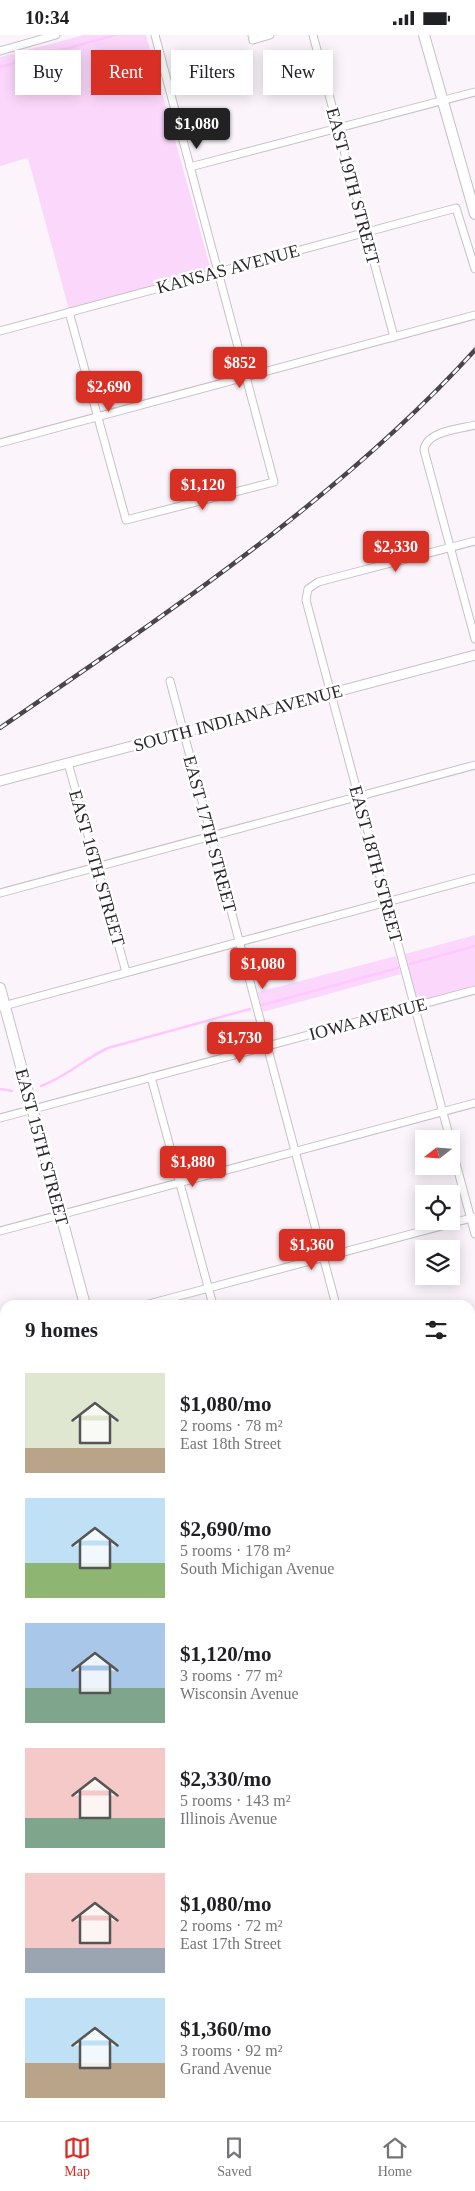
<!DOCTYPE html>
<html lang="en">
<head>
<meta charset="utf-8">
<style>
  :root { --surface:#fff; --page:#f6f6f6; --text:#202124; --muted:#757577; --line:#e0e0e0; --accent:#d93025 }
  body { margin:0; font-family:"Times New Roman",serif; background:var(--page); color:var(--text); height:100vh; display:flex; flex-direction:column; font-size:19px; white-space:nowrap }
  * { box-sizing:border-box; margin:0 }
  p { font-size:16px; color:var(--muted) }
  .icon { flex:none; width:28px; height:28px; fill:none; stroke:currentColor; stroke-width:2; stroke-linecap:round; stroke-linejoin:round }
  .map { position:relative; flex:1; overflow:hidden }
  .sheet { position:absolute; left:0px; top:1265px; width:475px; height:821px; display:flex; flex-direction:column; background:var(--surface); border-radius:15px 15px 0 0; box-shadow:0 2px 12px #0003 }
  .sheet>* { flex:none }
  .top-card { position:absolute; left:15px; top:15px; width:445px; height:45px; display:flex; gap:10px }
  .needle { width:32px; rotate:253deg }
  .fabs { position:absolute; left:415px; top:1095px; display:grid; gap:10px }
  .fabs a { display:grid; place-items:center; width:45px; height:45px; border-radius:0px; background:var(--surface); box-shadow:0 2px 12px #0003; font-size:25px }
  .price { position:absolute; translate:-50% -42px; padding:0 11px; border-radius:5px; background:var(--accent); color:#fff; font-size:16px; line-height:32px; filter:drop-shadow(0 1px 2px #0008) }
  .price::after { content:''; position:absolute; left:50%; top:30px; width:15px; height:11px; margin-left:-8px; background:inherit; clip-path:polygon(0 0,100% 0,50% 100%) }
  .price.selected { background:#222; color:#fff }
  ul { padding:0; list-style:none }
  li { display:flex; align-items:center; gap:15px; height:125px; padding:0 25px }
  li span { display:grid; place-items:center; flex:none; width:140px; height:100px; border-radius:0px; color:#555 }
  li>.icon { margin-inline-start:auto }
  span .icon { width:60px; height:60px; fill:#fffc; stroke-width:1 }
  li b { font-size:21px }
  h2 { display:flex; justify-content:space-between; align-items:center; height:60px; padding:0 25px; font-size:21px }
  .tag { padding:0 18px; border-radius:0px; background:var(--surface); box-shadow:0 2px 12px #0003; font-size:18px; line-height:45px }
  .tag.selected { background:var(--accent); color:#fff }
  .status { display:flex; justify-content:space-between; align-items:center; height:35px; padding:0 25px; background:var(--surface); direction:ltr }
  .status svg { height:14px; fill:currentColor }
  .tab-bar { display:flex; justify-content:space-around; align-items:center; height:70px; border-top:1px solid var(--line); background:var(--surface); font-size:14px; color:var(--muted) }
  .tab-bar a { display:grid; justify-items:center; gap:2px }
  .tab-bar .selected { color:var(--accent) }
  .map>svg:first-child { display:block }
</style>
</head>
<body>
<div class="status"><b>10:34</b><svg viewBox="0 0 49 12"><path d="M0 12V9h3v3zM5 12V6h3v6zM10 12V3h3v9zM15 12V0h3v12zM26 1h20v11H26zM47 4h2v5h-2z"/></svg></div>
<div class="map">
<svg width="475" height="2086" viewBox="0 0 475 2086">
  <rect width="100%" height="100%" fill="#fbf5fb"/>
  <g fill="#fcd7fc">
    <polygon points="84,0 146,0 211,235 69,275 28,123 0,131 0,22"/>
    <polygon points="475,900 475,952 422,966 417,965 405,919"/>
    <polygon points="396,921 401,939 263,977 258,957"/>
    <polygon points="5,1878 5,1977 0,1978 0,1879"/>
  </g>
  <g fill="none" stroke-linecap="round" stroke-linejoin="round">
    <g stroke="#fec7fe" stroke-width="2.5">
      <polyline points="0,32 115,0"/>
      <polyline points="410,929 475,911"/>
      <polyline points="262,970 398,933"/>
      <path d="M41,1051C66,1042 84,1024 108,1013L250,974"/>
      <polyline points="0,1054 12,1056"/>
    </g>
    <g stroke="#c7c1c7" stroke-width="9">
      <g id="minor">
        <polyline points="252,0 253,5 270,0"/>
        <polyline points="313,0 394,302"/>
        <polyline points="0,16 56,0"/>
        <polyline points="190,132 475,57"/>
        <polyline points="69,277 126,485 274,447 155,0"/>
        <polyline points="0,296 456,173 475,234"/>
        <path d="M475,390C460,394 426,396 424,415L475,604"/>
        <polyline points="0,408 475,280"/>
        <polyline points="170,646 336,1270"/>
        <polyline points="68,728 126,937"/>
        <polyline points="0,858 475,730"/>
        <polyline points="0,972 475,843"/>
        <polyline points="151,1042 213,1270"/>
        <polyline points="0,1083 475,955"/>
        <polyline points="450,1104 306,565 308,554 318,547 475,506"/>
        <polyline points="451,1110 475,1199"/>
        <polyline points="0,1196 475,1068"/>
        <polyline points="145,1270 475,1182"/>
        <polyline points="470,1294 475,1293"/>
        <polyline points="0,1309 5,1308"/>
        <polyline points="0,1393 5,1412"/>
        <polyline points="470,1408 475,1406"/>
        <polyline points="0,1422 5,1420"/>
        <polyline points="470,1521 475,1519"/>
        <polyline points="0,1533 5,1532"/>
        <polyline points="0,1646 5,1645"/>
        <polyline points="470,1746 475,1745"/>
        <polyline points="470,1766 475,1785"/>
        <polyline points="470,1860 475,1858"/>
        <polyline points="470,1981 475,1980"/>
        <polyline points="185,2081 186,2086"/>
        <polyline points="306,2081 308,2086"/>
        <polyline points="430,2081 432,2086"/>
        <polyline points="82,2086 99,2081"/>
      </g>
    </g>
    <g stroke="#c7c1c7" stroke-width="11">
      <g id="tertiary">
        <polyline points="0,746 475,620"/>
        <polyline points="0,1871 5,1870"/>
        <polyline points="0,1984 5,1983"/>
        <polyline points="79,2081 80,2086"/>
      </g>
    </g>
    <g stroke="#c7c1c7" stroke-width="12">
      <g id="secondary">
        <polyline points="424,0 475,179"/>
        <polyline points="0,953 85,1270"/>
      </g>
    </g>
    <g stroke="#c7c1c7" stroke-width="14">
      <g id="primary">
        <polyline points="470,1633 475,1631"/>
        <polyline points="0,1759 5,1757"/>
      </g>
    </g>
    <use href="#minor" stroke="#fff" stroke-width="7"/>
    <use href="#tertiary" stroke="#fff" stroke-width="9"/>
    <use href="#secondary" stroke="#fff" stroke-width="10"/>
    <use href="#primary" stroke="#fff" stroke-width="11"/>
    <g stroke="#494549" stroke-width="4.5">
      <path id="rail" d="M0,693C163,581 342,462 475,315"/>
    </g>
    <use href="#rail" stroke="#fff" stroke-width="2.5" stroke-dasharray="8" stroke-linecap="butt"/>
  </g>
  <g text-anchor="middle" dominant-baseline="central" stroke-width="5" stroke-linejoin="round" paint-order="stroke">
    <g font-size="18" fill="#2b282b" stroke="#fff">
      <text transform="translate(353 151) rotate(75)">EAST 19TH STREET</text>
      <text transform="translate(228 234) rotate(-15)">KANSAS AVENUE</text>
      <text transform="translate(238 683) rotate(-15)">SOUTH INDIANA AVENUE</text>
      <text transform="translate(210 799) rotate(75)">EAST 17TH STREET</text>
      <text transform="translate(376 829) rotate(75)">EAST 18TH STREET</text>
      <text transform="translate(97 833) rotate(74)">EAST 16TH STREET</text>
      <text transform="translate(368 984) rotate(-15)">IOWA AVENUE</text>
      <text transform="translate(42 1112) rotate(75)">EAST 15TH STREET</text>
    </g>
  </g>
</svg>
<div class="fabs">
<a><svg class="needle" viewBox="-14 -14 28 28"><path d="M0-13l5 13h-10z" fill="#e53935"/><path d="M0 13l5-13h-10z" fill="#757577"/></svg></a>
<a><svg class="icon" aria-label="locate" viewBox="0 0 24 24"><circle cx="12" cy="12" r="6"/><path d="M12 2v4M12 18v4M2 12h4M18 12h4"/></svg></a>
<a><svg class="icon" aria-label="layers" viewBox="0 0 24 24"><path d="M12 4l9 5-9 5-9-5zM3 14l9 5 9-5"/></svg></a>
</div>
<b class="price selected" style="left:197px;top:115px">$1,080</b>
<b class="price" style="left:240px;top:354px">$852</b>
<b class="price" style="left:109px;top:378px">$2,690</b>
<b class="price" style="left:203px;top:476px">$1,120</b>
<b class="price" style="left:396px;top:538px">$2,330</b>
<b class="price" style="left:263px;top:955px">$1,080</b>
<b class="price" style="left:240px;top:1029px">$1,730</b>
<b class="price" style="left:193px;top:1153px">$1,880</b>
<b class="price" style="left:312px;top:1236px">$1,360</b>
<div class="top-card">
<a class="tag">Buy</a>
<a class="tag selected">Rent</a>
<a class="tag">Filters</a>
<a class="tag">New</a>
</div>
<section class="sheet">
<h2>9 homes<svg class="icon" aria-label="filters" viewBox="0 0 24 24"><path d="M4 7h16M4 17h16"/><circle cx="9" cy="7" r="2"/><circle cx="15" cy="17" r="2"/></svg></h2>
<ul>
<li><span style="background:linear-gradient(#dfe7d0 75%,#b9a48a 0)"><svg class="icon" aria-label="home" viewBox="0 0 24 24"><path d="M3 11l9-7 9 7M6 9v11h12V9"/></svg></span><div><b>$1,080/mo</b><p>2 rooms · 78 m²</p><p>East 18th Street</p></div></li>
<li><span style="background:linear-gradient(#bfe0f5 65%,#8fb573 0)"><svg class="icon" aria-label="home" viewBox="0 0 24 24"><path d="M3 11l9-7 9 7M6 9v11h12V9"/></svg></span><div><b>$2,690/mo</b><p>5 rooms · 178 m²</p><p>South Michigan Avenue</p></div></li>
<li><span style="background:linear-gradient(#a9c7e8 65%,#7fa58c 0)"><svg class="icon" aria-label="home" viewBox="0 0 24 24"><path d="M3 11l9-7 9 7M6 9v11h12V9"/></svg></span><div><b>$1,120/mo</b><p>3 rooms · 77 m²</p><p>Wisconsin Avenue</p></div></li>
<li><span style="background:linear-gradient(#f6c9c9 70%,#7fa58c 0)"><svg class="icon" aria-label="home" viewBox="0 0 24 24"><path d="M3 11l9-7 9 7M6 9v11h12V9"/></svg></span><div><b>$2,330/mo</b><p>5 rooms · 143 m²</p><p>Illinois Avenue</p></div></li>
<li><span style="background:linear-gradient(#f6c9c9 75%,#9aa5b1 0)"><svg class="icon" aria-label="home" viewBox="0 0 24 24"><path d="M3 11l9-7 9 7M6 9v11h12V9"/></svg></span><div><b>$1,080/mo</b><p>2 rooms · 72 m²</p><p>East 17th Street</p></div></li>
<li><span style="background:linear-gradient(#bfe0f5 65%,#b9a48a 0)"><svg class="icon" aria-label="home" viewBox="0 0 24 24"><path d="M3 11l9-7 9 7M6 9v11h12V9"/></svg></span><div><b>$1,360/mo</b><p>3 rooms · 92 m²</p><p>Grand Avenue</p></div></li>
</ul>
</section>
</div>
<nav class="tab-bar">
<a class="selected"><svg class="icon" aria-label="map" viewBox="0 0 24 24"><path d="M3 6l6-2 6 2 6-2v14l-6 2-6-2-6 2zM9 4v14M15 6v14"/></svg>Map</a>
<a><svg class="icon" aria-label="saved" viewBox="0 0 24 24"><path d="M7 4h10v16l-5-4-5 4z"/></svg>Saved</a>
<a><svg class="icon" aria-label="home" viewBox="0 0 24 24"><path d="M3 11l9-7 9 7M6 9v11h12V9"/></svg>Home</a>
</nav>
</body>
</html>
